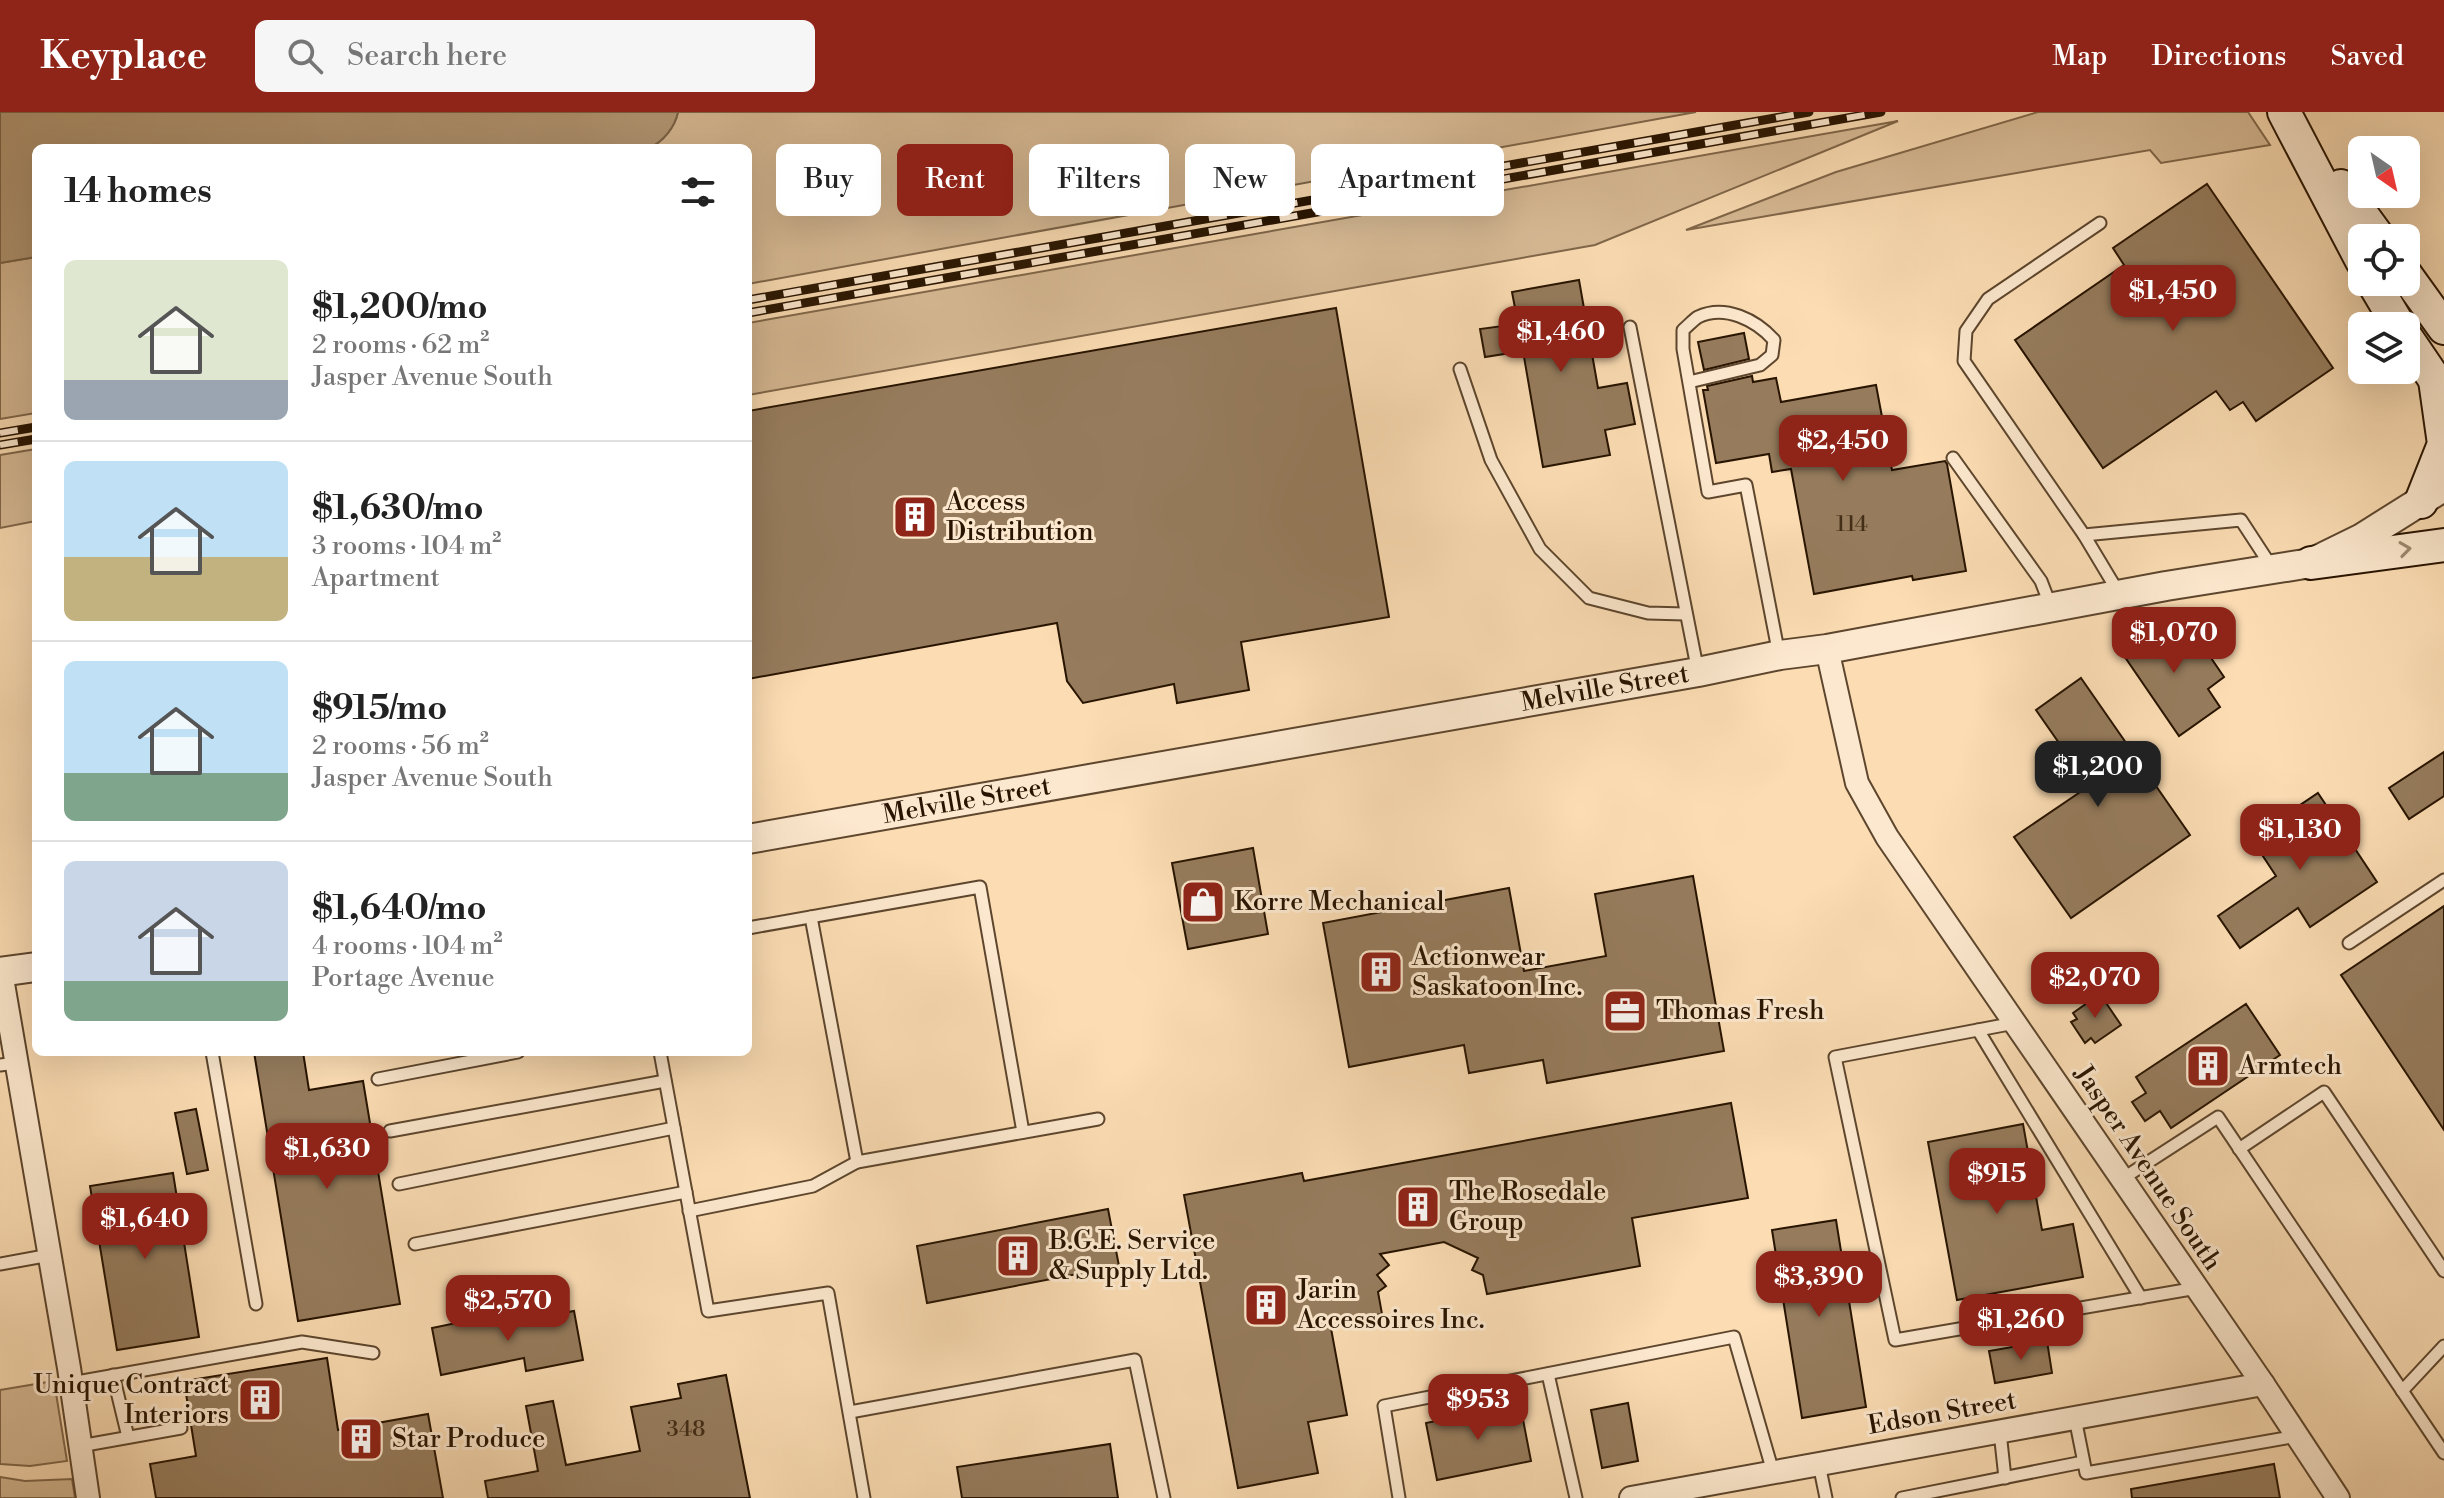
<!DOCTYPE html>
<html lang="en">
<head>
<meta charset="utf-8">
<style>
  :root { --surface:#fff; --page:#f6f6f6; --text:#222; --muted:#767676; --line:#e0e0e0; --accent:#8f2418 }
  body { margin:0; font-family:"Libre Bodoni",serif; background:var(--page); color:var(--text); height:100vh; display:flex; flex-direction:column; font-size:30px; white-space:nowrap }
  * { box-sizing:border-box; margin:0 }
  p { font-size:26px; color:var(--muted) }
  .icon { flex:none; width:44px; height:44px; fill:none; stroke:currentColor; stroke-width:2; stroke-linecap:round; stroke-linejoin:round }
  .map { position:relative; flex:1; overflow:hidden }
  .side { position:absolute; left:32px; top:32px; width:720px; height:912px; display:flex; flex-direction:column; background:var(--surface); border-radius:12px; box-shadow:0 8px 32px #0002 }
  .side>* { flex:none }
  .hud { position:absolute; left:776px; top:32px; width:760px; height:72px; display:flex; gap:16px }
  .needle { width:52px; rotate:146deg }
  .fabs { position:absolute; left:2348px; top:24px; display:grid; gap:16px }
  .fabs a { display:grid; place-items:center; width:72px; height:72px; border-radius:12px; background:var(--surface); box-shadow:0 8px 32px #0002; font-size:40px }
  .price { position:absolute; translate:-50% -68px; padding:0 18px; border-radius:16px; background:var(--accent); color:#fff; font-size:26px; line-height:52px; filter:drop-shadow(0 2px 4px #0008) }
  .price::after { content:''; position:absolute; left:50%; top:48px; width:24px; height:18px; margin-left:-12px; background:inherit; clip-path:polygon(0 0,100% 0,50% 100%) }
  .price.on { background:#222; color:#fff }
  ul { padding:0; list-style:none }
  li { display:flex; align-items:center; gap:24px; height:200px; padding:0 32px }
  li+li { border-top:2px solid var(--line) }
  li span { display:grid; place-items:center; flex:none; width:224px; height:160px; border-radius:12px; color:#555 }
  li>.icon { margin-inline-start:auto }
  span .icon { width:96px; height:96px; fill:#fffc; stroke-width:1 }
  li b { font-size:34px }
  h2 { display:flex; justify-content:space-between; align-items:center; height:96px; padding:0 32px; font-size:34px }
  .tag { padding:0 28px; border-radius:12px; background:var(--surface); box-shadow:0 8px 32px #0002; font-size:28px; line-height:72px }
  .tag.on { background:var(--accent); color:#fff }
  header { display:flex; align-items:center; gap:48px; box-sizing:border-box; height:112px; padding:0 40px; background:var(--accent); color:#fff }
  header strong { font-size:38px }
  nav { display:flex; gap:44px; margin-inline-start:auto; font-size:28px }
  .search { width:560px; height:72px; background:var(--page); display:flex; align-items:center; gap:20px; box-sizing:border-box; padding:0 28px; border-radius:12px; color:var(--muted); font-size:30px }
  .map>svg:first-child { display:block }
</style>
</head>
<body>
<header>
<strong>Keyplace</strong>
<div class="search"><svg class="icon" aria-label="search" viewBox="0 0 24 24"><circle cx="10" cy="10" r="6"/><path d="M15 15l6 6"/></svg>Search here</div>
<nav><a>Map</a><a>Directions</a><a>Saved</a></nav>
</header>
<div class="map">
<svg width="2444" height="1386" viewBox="0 0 2444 1386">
  <rect width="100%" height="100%" fill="#fbdcb3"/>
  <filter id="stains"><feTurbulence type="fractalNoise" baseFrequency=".0025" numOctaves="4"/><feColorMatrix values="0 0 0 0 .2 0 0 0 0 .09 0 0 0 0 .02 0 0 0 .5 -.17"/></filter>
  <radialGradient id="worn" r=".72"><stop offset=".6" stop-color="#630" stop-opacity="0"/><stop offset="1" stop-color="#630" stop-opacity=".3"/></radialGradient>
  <g fill="#d7ba95" stroke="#80674a" stroke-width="2">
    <path d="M678,0H1696L748,172V36H649C663,30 675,15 678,0Z"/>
    <polygon points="2038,0 2248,0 2270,33 2161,51 2150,38 1686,118 1836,60"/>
    <polygon points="1898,9 1595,133 748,283 748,211"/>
    <polygon points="36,145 36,301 0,307 0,151"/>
    <polygon points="36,337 36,409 0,416 0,343"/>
    <polygon points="54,1269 67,1349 30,1354 0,1352 0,1278"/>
    <polygon points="0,1365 25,1369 72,1367 75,1386 0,1386"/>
  </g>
  <path fill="#b39876" stroke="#7b6347" stroke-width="2" d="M0,0H678C675,15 663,30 649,36H36V145L0,151Z"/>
  <g fill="#967c5d" stroke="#281400" stroke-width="2">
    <polygon points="2207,72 2333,256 2256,309 2243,290 2230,298 2216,279 2103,356 2015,228 2124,153 2113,136"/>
    <polygon points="1579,168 1598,276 1627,271 1635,312 1605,318 1610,343 1543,355 1523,239 1485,245 1480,217 1518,212 1512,180"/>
    <polygon points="1336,196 1389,505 1241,530 1249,578 1177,591 1174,572 1083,591 1067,569 1057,511 748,567 748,299"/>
    <polygon points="1744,221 1749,247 1704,258 1698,230"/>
    <polygon points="1752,264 1753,270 1776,266 1781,290 1876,273 1892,358 1945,349 1947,352 1966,459 1913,468 1912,464 1814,482 1791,357 1772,360 1769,342 1716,351 1703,278 1708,278 1707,274"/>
    <polygon points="2158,507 2180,539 2198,527 2224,565 2208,577 2220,595 2179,624 2118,535"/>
    <polygon points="2081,566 2190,723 2071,806 2014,725 2089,674 2036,598"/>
    <polygon points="2444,640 2444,684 2409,707 2389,676"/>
    <polygon points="2318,681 2377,770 2310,815 2298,796 2240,836 2218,804 2276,764 2251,726"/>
    <polygon points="1253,736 1268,822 1188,837 1172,751"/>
    <polygon points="1693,764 1724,939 1547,971 1543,948 1469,961 1464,933 1349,955 1323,811 1509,776 1524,859 1606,844 1595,782"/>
    <polygon points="2444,794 2444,1018 2341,863"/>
    <polygon points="2100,882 2121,913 2095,931 2091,926 2085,931 2071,910 2077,907 2073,901"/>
    <polygon points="2246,892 2280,943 2171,1016 2160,999 2145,1009 2132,990 2146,981 2136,965"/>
    <polygon points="254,940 303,940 309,978 363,969 400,1192 298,1209"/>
    <polygon points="1731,991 1748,1086 1632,1106 1640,1154 1487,1182 1483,1163 1472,1158 1478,1146 1444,1130 1380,1142 1389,1153 1377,1163 1386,1174 1378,1180 1382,1202 1330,1211 1347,1303 1308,1310 1318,1361 1238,1376 1184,1083 1302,1061 1304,1069"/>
    <polygon points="196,997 208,1058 187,1062 175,1001"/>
    <polygon points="2023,1012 2042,1118 2073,1112 2083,1165 1957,1188 1928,1030"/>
    <polygon points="173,1061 199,1225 117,1238 90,1074"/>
    <polygon points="1108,1097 1119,1154 927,1191 917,1134"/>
    <polygon points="1836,1108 1866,1295 1802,1306 1772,1118"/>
    <polygon points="574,1199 583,1248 526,1259 524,1246 441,1263 432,1216 495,1203 497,1213"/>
    <polygon points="2047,1229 2052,1261 1995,1271 1989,1239"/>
    <polygon points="327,1246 338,1318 428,1302 443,1386 156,1386 150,1352 196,1344 184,1269"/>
    <polygon points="726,1263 750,1386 488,1386 485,1369 538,1359 526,1294 553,1289 566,1353 640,1339 631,1295 681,1286 678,1272"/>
    <polygon points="1628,1291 1638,1349 1602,1356 1591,1298"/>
    <polygon points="1520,1292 1531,1349 1437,1368 1426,1311"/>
    <polygon points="1110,1332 1118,1386 962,1386 957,1355"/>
    <polygon points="2274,1352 2280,1386 2132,1386 2131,1377"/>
  </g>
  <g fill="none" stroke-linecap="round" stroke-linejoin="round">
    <g stroke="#5d462d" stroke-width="15">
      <g id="service">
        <polyline points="1630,215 1698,560"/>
        <polyline points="1460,257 1491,348 1540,437 1589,486 1648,501 1685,502"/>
        <path d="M1689,270L1760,253L1772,243L1774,228C1756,208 1725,192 1698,205C1693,208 1688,214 1683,218V237L1708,380L1746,373L1779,543"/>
        <polyline points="1953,346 2041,469 2051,495"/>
        <polyline points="2084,423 1964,249 1966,219 1988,187 2100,111"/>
        <polyline points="2120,483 2084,423 2241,408 2271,454"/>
        <polyline points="811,805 857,1050 1098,1007"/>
        <polyline points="748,816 980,775 1023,1020"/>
        <polyline points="2349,831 2444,768"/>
        <polyline points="2015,911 1835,945 1895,1228 2197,1176"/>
        <polyline points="1978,918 2141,1186"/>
        <polyline points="212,940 256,1192"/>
        <polyline points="660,940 708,1199 828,1181 864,1386"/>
        <polyline points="0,953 16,951"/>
        <polyline points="378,967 518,940"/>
        <polyline points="390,1019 665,969"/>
        <polyline points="2239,1037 2324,980 2444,1159"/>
        <polyline points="2122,1067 2218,1005 2444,1341"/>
        <polyline points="399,1072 674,1016"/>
        <polyline points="689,1099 813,1074 857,1050"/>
        <polyline points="415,1132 686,1080"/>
        <polyline points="0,1152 50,1143"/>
        <polyline points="1548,1262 1576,1386"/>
        <polyline points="113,1263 128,1325"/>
        <polyline points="71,1271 302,1230 373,1241"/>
        <polyline points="2402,1279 2444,1234"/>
        <polyline points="850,1300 1135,1248 1164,1386"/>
        <polyline points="2075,1306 2086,1361 2297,1324"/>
        <polyline points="2000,1320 2005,1366"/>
        <polyline points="80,1334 181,1316"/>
        <polyline points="1819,1352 1826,1386"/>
        <polyline points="1399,1386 1384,1294 1734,1225 1773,1360"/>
        <polyline points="1902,1386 2083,1350"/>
      </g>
    </g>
    <g stroke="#5d462d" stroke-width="26">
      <g id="minor">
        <polyline points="1827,537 1857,671 1887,725 2263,1272 2338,1386"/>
        <polyline points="1,860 69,1256 88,1386"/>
        <polyline points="1631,1386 2263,1272"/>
      </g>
    </g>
    <g stroke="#5d462d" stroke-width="32">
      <g id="tertiary">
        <path id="s1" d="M748,727L1698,560L1780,543L1827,537L2166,474L2311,451L2362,426L2440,377"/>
        <polyline points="0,860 36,855"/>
      </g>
    </g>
    <g stroke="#281400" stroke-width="36">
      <g id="secondary">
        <polyline points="2284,0 2362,149"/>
        <polyline points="2341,74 2379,126"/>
        <polyline points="2406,163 2444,216"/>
        <polyline points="2373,170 2399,214"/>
        <polyline points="2406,225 2444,281"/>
        <polyline points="2421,390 2444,332 2435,268"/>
        <polyline points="2311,451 2444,433"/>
      </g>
    </g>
    <use href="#service" stroke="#fce8ce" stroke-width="11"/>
    <use href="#minor" stroke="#fce8ce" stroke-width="22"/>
    <use href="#tertiary" stroke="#fce8ce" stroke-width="28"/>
    <use href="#secondary" stroke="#fce8ce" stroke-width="32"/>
    <g stroke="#281400" stroke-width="9">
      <g id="rail">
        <polyline points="748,188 1809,0"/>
        <polyline points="748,201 1881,0"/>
        <polyline points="0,321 36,315"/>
        <polyline points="0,333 36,327"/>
      </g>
    </g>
    <use href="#rail" stroke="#fce8ce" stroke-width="6" stroke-dasharray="18" stroke-linecap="butt"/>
  </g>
  <defs><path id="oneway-chevron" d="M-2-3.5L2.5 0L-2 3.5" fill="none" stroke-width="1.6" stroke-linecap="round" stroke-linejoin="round" transform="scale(2)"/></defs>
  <use stroke="#9d8971" href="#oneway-chevron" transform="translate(2405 437) rotate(-8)"/>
  <defs>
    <g id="building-square" transform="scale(2.3)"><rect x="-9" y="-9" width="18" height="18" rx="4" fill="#8f2418" stroke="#fce8ce"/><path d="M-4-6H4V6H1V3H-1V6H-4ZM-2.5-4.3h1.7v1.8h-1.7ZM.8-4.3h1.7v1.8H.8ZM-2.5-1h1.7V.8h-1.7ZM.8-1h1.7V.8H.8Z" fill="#fff"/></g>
    <g id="shop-square" transform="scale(2.3)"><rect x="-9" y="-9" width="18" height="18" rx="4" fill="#8f2418" stroke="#fce8ce"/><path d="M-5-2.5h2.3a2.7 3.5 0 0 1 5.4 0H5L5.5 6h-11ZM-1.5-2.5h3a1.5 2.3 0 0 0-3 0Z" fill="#fff"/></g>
    <g id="office-square" transform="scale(2.3)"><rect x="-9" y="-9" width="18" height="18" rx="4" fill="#8f2418" stroke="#fce8ce"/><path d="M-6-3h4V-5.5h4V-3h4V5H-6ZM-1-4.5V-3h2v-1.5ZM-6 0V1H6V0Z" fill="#fff"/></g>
  </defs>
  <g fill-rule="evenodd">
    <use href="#building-square" x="915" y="405"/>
    <use href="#shop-square" x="1203" y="790"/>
    <use href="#building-square" x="1381" y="860"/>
    <use href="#office-square" x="1625" y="899"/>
    <use href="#building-square" x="2208" y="954"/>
    <use href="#building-square" x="1418" y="1095"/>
    <use href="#building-square" x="1018" y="1144"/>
    <use href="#building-square" x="1266" y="1193"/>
    <use href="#building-square" x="260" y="1288"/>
    <use href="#building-square" x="361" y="1327"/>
  </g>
  <g text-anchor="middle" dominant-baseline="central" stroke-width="6" stroke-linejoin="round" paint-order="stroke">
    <g font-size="22" fill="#442e17">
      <text x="1852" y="412">114</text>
      <text x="686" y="1317">348</text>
    </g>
    <g font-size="26" fill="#281400" stroke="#fce8ce" text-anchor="start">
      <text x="946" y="390">Access<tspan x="946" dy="30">Distribution</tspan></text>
      <text x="1234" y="790">Korre Mechanical</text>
      <text x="1412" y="845">Actionwear<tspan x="1412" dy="30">Saskatoon Inc.</tspan></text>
      <text x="1656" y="899">Thomas Fresh</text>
      <text x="2239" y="954">Armtech</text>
      <text x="1449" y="1080">The Rosedale<tspan x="1449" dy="30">Group</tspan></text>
      <text x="1049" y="1129">B.G.E. Service<tspan x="1049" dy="30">&amp; Supply Ltd.</tspan></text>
      <text x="1297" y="1178">Jarin<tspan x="1297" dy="30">Accessoires Inc.</tspan></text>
      <text x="229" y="1273" text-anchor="end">Unique Contract<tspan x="229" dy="30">Interiors</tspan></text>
      <text x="392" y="1327">Star Produce</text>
    </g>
    <g font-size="26" fill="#281400" stroke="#fce8ce">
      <text stroke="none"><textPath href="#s1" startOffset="870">Melville Street</textPath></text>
      <text stroke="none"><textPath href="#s1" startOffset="222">Melville Street</textPath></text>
      <text transform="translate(2148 1056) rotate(56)">Jasper Avenue South</text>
      <text transform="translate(1942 1301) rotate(-10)">Edson Street</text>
    </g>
  </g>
  <rect width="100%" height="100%" filter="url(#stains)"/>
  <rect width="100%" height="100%" fill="url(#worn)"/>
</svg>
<div class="fabs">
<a><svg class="needle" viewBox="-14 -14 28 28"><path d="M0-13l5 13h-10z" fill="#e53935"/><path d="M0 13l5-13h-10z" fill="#767676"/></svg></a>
<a><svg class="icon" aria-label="locate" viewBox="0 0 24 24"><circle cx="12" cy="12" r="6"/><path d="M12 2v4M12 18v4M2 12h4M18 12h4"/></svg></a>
<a><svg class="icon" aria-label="layers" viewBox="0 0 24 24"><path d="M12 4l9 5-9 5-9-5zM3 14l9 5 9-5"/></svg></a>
</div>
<b class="price" style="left:2173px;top:221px">$1,450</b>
<b class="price" style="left:1561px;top:262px">$1,460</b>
<b class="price" style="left:1843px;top:371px">$2,450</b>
<b class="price" style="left:2174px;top:563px">$1,070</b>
<b class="price on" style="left:2098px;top:697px">$1,200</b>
<b class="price" style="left:2300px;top:760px">$1,130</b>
<b class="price" style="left:2095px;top:908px">$2,070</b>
<b class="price" style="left:327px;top:1079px">$1,630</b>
<b class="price" style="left:1997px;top:1104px">$915</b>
<b class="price" style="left:145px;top:1149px">$1,640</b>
<b class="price" style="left:1819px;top:1207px">$3,390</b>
<b class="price" style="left:508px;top:1231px">$2,570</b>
<b class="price" style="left:2021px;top:1250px">$1,260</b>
<b class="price" style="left:1478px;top:1330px">$953</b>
<div class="hud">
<a class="tag">Buy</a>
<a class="tag on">Rent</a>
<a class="tag">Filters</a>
<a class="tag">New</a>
<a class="tag">Apartment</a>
</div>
<section class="side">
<h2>14 homes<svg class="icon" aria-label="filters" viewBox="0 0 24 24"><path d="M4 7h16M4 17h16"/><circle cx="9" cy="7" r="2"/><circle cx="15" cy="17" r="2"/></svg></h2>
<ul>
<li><span style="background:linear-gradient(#dfe7d0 75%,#9aa5b1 0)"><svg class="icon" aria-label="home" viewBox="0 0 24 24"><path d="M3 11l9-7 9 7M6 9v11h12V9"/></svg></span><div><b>$1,200/mo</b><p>2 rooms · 62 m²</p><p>Jasper Avenue South</p></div></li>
<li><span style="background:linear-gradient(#bfe0f5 60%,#c2b280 0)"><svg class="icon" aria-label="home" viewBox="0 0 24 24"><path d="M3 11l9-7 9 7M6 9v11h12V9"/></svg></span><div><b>$1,630/mo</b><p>3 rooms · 104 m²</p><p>Apartment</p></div></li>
<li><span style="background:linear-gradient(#bfe0f5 70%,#7fa58c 0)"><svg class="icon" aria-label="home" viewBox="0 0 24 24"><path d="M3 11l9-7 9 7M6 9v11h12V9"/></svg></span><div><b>$915/mo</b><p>2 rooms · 56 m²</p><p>Jasper Avenue South</p></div></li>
<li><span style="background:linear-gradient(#c9d6e8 75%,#7fa58c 0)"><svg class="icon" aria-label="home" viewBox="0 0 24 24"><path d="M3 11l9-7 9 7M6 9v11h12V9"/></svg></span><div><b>$1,640/mo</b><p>4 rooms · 104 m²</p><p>Portage Avenue</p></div></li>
</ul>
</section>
</div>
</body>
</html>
